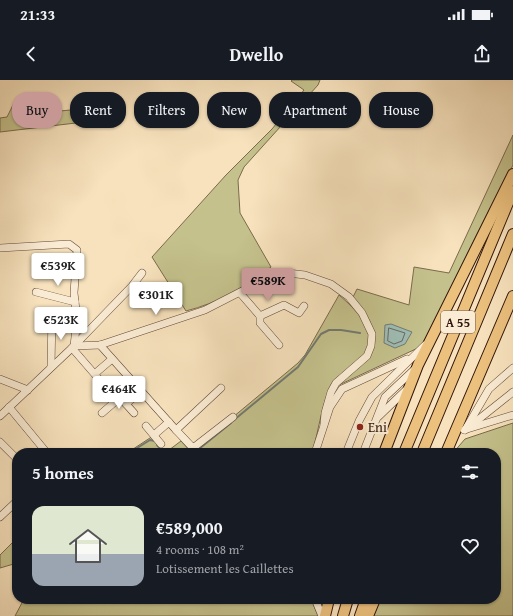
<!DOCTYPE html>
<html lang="en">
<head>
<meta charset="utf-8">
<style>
  :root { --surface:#171b24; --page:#242831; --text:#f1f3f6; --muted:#9ea1a6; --accent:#c59692 }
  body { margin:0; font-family:"Gentium Book Plus",serif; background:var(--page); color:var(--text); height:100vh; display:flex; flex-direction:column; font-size:15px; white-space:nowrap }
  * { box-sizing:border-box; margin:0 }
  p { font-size:13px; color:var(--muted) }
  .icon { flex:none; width:22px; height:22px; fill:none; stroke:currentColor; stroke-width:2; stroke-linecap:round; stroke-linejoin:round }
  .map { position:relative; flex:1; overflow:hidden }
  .details { position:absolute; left:12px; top:368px; width:489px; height:156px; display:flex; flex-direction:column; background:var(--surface); border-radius:16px; box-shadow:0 1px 3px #0004 }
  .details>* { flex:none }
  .hud { position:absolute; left:12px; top:12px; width:489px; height:36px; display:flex; gap:8px }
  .price { position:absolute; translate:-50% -34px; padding:0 9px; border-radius:4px; background:#fff; color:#222; font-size:13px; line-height:26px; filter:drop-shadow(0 1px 2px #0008) }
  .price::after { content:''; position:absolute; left:50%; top:24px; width:12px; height:9px; margin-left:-6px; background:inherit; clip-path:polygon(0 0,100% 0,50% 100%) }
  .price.on { background:var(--accent); color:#111 }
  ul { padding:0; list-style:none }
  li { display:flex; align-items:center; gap:12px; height:100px; padding:0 20px }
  li span { display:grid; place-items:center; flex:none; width:112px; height:80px; border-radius:12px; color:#555 }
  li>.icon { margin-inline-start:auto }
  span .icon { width:48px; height:48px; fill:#fffc; stroke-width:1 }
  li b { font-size:17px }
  h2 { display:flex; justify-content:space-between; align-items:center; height:48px; padding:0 20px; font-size:17px }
  .chip { padding:0 14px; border-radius:16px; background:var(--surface); box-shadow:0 1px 3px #0004; font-size:14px; line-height:36px }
  .chip.on { background:var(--accent); color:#111 }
  .status { display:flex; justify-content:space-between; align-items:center; height:28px; padding:0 20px; background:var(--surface); direction:ltr }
  .status svg { height:11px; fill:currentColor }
  header { display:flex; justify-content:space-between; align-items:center; height:52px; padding:0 20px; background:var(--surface); font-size:18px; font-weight:800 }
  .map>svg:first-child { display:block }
</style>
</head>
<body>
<div class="status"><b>21:33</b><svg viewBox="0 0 49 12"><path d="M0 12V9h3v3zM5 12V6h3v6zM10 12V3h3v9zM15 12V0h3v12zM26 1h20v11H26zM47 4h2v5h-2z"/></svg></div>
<header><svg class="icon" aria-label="back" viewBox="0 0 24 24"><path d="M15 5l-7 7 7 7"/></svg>Dwello<svg class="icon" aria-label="share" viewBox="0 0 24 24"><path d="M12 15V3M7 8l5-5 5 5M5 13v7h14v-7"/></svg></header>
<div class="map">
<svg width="513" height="536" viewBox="0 0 513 536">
  <rect width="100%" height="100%" fill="#f7e2bd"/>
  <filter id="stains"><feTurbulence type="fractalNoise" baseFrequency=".005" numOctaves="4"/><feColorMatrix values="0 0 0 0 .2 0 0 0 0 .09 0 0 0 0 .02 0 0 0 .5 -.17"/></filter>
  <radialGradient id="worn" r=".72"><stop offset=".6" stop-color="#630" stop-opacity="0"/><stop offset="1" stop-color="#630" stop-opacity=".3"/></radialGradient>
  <g fill="#c4c18c" stroke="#7a6b4c">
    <path d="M292,0H320L318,5L244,87L238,100L240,133L271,187C246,208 217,223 186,231L152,177L226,95L272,49L304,10L291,1Z"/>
    <polygon points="14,23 39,33 102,27 101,40 0,52 0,38 7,37"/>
    <path d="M513,55V85L427,256L420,267L339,305C348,296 374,271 374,258C374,243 362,228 353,217L357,209L409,225L414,187L449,193Z"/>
    <path d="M339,215C354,228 377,249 366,271C363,278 354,284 349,288C343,293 334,299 331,305C321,327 319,350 312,373H127L153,356L165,373L181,361L191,372L298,283L305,275Z"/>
    <polygon points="513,343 513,536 373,536 380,519 496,519 496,373 453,373 465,359"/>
    <polygon points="17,458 17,483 0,488 0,475"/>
    <polygon points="24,519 311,519 318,536 15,536"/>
  </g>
  <polygon fill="#9ebdb5" stroke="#727a71" points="391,244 412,252 405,264 395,268 384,263 385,245"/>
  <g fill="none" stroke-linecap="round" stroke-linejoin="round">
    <polygon stroke="#686960" stroke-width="1" points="389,248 405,253 402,261 394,264 388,261"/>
    <g stroke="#727a71" stroke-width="2">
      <polyline points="234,340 298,287 321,254 329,250 341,250 360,253"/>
      <polyline points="157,365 164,373"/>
      <polyline points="129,373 150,360 155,361"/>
      <polyline points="194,373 231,343"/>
    </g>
    <g stroke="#624838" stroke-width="8">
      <g id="minor">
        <polyline points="0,168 69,164 77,170 74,213 77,239 74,266 0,336"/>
        <polyline points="36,212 75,222"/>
        <polyline points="240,213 260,236 284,225 299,233 304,226"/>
        <polyline points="260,236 260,243 279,265"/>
        <polyline points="100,265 176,350 221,308"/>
        <polyline points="74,266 100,265 205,230 279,192 305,195 331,204 349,217 362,233 372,254 371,266 367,276 336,303 331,312 325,333 324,344"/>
        <polyline points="74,266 132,206 142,193"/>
        <polyline points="72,268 117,320 102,333"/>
        <polyline points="51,287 52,233"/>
        <polyline points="98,291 112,279"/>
        <polyline points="0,299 28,310"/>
        <polyline points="118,315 134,333"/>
        <polyline points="126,324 141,311"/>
        <polyline points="9,327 47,373"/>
        <polyline points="378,337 408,308"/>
        <polyline points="146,346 161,364"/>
        <polyline points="469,347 513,312"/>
        <polyline points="176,350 193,368 233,337"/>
        <polyline points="464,350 513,335"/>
        <polyline points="465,350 489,309 513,288"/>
        <polyline points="154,355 169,342"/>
        <polyline points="0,362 17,379"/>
        <polyline points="315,373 330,327 342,309 407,279"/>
        <polyline points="346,373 359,341 372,317 425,265"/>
        <polyline points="363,373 385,317 417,287"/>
        <polyline points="0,437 17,421"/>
        <polyline points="315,519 322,536"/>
      </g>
    </g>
    <g stroke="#31150b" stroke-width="12">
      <g id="highway">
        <polyline points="384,373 418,285 513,94"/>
        <polyline points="404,373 513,111"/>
        <polyline points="422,373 513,154"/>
        <polyline points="446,373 513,216"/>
        <polyline points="325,536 329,519"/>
        <polyline points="343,536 348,519"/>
        <polyline points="360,536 366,519"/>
        <polyline points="368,536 375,519"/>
      </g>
    </g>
    <use href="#minor" stroke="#faecd4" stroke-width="7"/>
    <use href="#highway" stroke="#ecc17e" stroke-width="10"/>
  </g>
  <circle fill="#8f2418" stroke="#faecd4" stroke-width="1.5" cx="360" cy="347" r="4"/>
  <g text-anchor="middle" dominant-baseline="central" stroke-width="4" stroke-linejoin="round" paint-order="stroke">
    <rect fill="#faecd4" stroke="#6d5647" stroke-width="1" x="441" y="231" width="34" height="22" rx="3"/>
    <g font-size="13" font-weight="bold" fill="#31150b">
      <text x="458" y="242">A 55</text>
    </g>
    <g font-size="14" fill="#31150b" stroke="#faecd4" text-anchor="start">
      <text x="368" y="347">Eni</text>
    </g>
  </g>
  <rect width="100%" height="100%" filter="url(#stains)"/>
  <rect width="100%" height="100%" fill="url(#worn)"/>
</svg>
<b class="price" style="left:58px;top:207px">€539K</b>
<b class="price on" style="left:268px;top:222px">€589K</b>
<b class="price" style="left:156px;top:236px">€301K</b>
<b class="price" style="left:61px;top:261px">€523K</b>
<b class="price" style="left:119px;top:330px">€464K</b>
<div class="hud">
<a class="chip on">Buy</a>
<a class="chip">Rent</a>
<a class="chip">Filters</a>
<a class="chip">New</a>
<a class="chip">Apartment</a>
<a class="chip">House</a>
</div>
<section class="details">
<h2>5 homes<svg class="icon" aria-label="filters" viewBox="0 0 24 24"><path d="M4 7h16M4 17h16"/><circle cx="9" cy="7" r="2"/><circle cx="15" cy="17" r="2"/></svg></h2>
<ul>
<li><span style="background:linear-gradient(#dfe7d0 60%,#9aa5b1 0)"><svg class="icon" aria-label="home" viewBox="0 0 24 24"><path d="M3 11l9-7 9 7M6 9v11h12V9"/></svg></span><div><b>€589,000</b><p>4 rooms · 108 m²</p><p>Lotissement les Caillettes</p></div><svg class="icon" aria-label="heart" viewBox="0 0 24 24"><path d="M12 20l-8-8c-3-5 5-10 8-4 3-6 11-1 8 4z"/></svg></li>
</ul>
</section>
</div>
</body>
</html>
